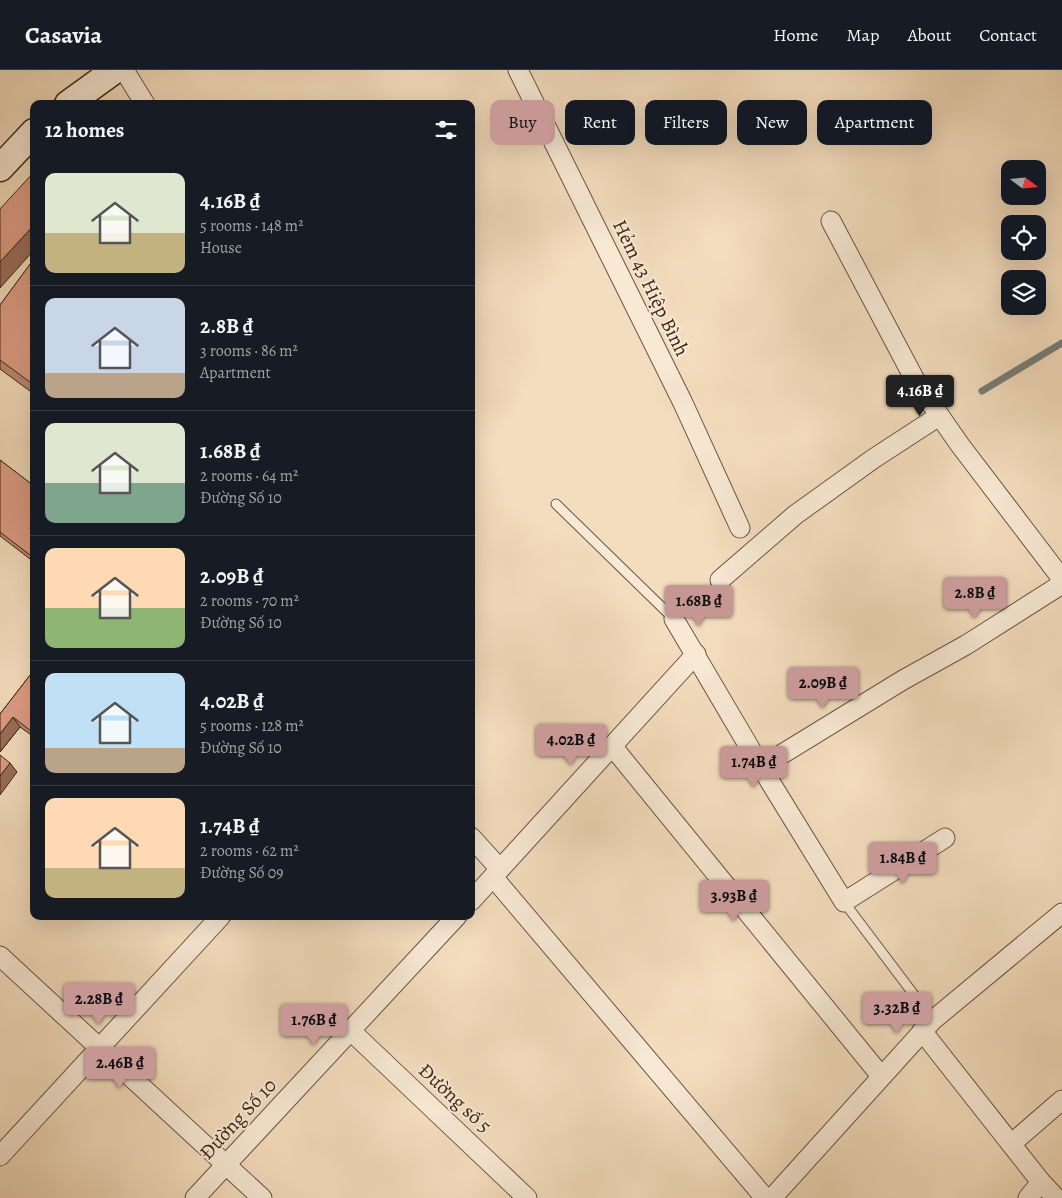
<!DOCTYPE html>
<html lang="en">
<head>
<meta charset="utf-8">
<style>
  :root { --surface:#171b24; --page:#20242c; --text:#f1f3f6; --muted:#9ea1a6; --line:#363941; --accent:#c59692 }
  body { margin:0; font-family:Alegreya,serif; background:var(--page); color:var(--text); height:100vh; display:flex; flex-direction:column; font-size:19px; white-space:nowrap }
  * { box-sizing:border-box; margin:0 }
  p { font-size:16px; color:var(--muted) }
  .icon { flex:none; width:28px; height:28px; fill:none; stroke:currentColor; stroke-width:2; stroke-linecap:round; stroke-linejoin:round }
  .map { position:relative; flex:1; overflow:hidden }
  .details { position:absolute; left:30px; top:30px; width:445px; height:820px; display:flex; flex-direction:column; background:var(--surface); border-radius:10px; box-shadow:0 5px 20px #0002 }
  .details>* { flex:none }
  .top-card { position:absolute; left:490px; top:30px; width:475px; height:45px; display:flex; gap:10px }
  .needle { width:32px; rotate:106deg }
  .tools { position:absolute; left:1001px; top:90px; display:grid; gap:10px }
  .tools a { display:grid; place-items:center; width:45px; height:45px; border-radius:10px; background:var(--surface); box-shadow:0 5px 20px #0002; font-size:25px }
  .price { position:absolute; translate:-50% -42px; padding:0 11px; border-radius:5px; background:var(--accent); color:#111; font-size:16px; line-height:32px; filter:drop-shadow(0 1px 2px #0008) }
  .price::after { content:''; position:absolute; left:50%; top:30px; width:15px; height:11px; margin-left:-8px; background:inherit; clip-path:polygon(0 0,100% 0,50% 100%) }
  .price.on { background:#222; color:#fff }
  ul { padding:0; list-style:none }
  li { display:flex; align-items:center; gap:15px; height:125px; padding:0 15px }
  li+li { border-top:1px solid var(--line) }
  li span { display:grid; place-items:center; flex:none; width:140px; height:100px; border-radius:10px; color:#555 }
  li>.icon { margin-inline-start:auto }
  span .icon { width:60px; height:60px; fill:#fffc; stroke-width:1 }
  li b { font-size:21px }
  h2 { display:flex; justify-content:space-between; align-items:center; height:60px; padding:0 15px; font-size:21px }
  .pill { padding:0 18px; border-radius:10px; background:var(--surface); box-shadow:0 5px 20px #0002; font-size:18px; line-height:45px }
  .pill.on { background:var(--accent); color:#111 }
  header { display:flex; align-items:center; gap:30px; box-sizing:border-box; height:70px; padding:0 25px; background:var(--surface); border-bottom:1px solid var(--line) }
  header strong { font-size:24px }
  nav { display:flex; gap:28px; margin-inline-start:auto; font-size:18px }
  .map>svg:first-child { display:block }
</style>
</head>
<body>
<header>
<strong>Casavia</strong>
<nav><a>Home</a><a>Map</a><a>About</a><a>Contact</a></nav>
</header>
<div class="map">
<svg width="1062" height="1128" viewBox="0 0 1062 1128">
  <rect width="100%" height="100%" fill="#f4ddbe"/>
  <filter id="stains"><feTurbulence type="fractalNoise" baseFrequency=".004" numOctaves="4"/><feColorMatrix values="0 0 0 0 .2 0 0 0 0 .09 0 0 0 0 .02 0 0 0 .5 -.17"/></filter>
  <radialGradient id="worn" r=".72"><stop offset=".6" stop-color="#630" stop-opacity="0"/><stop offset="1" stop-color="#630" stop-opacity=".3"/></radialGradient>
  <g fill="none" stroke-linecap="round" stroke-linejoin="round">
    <polyline stroke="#787f7a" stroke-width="7" points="982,321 1062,273"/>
    <g stroke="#695441" stroke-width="11">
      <g id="lane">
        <polyline points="556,434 674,549"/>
        <polyline points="844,832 933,950"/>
      </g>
    </g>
    <g stroke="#695441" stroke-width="21">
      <g id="street">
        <polyline points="124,0 145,34"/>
        <polyline points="518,0 683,333 740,458"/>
        <polyline points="831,151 916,312 960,375 1062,509"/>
        <polyline points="720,510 795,445 873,389 939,346"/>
        <polyline points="674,549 761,697 844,832 945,768"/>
        <polyline points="612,676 881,1006"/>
        <polyline points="761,697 903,610 966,575 1062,514"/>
        <polyline points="471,767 500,799"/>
        <polyline points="493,807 765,1128"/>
        <polyline points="471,831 696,584"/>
        <polyline points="0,886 262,1128"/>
        <polyline points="351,961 527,1128"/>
        <polyline points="922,961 1041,1112 1056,1128"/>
        <polyline points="1011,1074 1062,1030"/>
        <polyline points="0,1086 221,846"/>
        <polyline points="195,1128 457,846"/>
        <polyline points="772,1128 933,950 1062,843"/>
        <polyline points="1028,1128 1041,1112"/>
      </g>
    </g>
    <g stroke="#3b2717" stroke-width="29">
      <g id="secondary">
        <polyline points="68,34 115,0"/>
        <polyline points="0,98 34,62"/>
      </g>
    </g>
    <use href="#lane" stroke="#f8e9d5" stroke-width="9"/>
    <use href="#street" stroke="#f8e9d5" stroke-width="19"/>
    <use href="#secondary" stroke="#f8e9d5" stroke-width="26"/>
  </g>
  <g fill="#bf8772" stroke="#3b2717">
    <polygon points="34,189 34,324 0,299 0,235"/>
    <polygon points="0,390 34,416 34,492 0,466"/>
    <polygon points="34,600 34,667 20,657 0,682 0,644"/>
  </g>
  <g fill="#9b6e5c" stroke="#3b2717">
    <polygon points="34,155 34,180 0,218 0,192"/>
    <polygon points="13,647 20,657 0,682 0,664"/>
    <polygon points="34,657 34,665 31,661"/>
    <polygon points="10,693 17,702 0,725 0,706"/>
  </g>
  <g fill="#de9d84" stroke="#3b2717">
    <polygon points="34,102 34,155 0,192 0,139"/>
    <polygon points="34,189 34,315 0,290 0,235"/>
    <polygon points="0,390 34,416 34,488 0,462"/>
    <polygon points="34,600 34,657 31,661 13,647 0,664 0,644"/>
    <polygon points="0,685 10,693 0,706"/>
  </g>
  <g text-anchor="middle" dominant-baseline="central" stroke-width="4" stroke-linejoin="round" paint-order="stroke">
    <g font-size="20" fill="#3b2717" stroke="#f8e9d5">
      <text transform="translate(651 218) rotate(64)">Hẻm 43 Hiệp Bình</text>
      <text transform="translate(455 1028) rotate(43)">Đường số 5</text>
      <text transform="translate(238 1049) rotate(-47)">Đường Số 10</text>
    </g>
  </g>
  <rect width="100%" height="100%" filter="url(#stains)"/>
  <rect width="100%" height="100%" fill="url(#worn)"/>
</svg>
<div class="tools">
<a><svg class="needle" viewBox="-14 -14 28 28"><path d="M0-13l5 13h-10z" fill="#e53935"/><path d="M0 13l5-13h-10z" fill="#9ea1a6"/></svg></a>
<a><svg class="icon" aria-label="locate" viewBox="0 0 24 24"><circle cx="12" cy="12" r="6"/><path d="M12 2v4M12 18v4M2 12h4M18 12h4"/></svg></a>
<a><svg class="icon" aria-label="layers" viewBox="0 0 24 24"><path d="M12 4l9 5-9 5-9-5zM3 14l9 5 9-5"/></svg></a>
</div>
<b class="price on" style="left:920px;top:347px">4.16B ₫</b>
<b class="price" style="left:975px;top:549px">2.8B ₫</b>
<b class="price" style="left:699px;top:557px">1.68B ₫</b>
<b class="price" style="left:823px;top:639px">2.09B ₫</b>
<b class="price" style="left:571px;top:696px">4.02B ₫</b>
<b class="price" style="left:754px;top:718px">1.74B ₫</b>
<b class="price" style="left:903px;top:814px">1.84B ₫</b>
<b class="price" style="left:734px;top:852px">3.93B ₫</b>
<b class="price" style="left:99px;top:955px">2.28B ₫</b>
<b class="price" style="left:897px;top:964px">3.32B ₫</b>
<b class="price" style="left:314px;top:976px">1.76B ₫</b>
<b class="price" style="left:120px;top:1019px">2.46B ₫</b>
<div class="top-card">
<a class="pill on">Buy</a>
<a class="pill">Rent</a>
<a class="pill">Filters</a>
<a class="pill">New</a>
<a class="pill">Apartment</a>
</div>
<section class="details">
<h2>12 homes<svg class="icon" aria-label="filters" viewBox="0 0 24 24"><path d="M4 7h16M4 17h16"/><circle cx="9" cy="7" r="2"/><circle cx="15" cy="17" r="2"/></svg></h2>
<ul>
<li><span style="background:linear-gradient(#dfe7d0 60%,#c2b280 0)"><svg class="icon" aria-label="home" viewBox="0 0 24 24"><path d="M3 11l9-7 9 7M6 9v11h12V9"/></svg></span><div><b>4.16B ₫</b><p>5 rooms · 148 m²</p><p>House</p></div></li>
<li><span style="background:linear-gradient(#c9d6e8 75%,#b9a48a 0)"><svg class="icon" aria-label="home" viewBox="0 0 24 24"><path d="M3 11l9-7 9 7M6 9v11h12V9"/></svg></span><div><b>2.8B ₫</b><p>3 rooms · 86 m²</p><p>Apartment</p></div></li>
<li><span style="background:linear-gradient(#dfe7d0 60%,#7fa58c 0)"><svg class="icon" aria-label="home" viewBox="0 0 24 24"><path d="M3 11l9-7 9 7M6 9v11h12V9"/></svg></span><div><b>1.68B ₫</b><p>2 rooms · 64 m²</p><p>Đường Số 10</p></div></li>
<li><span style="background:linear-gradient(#ffd9b3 60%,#8fb573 0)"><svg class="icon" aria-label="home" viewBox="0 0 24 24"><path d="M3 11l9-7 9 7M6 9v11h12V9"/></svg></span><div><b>2.09B ₫</b><p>2 rooms · 70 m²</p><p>Đường Số 10</p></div></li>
<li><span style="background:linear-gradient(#bfe0f5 75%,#b9a48a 0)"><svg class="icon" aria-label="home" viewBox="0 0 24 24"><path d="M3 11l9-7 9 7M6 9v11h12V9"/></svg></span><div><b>4.02B ₫</b><p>5 rooms · 128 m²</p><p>Đường Số 10</p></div></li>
<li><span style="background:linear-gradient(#ffd9b3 70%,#c2b280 0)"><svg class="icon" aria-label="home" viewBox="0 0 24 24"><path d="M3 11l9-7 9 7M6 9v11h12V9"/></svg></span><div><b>1.74B ₫</b><p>2 rooms · 62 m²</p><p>Đường Số 09</p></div></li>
</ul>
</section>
</div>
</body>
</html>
